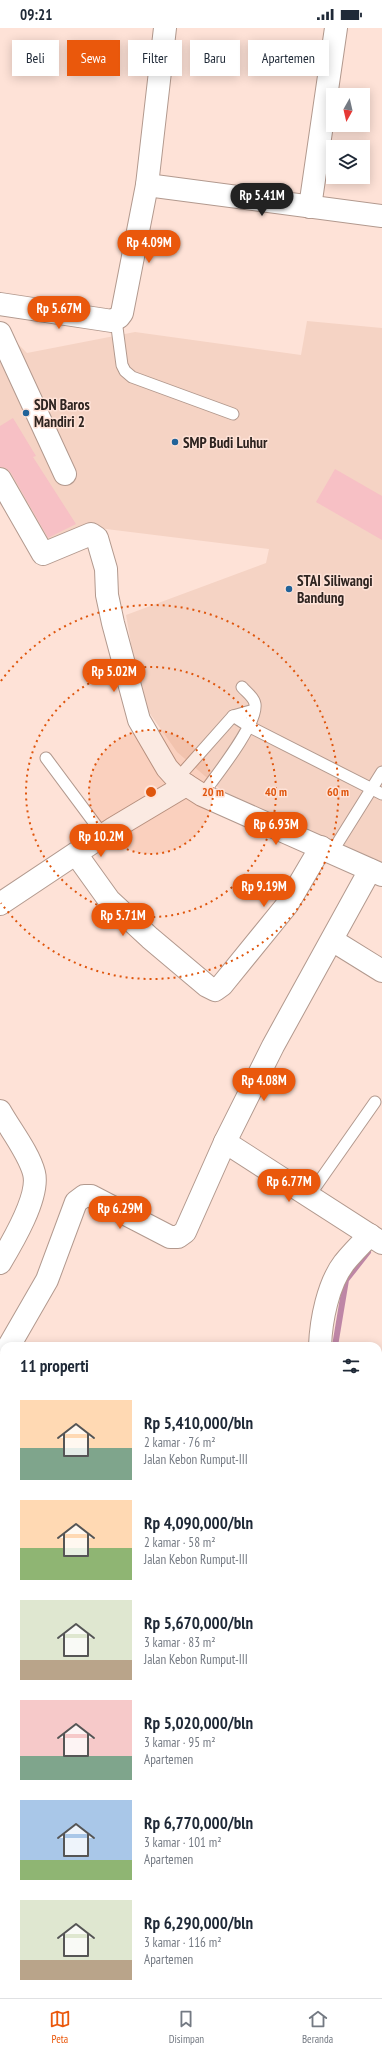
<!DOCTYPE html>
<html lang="id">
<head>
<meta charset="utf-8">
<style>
  :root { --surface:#fff; --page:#f6f6f7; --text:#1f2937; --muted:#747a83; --line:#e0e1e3; --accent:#ea580c }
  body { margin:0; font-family:"PT Sans Narrow",sans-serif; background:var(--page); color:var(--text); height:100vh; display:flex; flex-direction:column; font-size:15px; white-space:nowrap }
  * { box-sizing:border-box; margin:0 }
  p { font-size:13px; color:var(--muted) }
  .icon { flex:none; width:22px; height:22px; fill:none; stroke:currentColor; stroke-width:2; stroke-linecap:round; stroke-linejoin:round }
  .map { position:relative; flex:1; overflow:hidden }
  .panel { position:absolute; left:0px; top:1314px; width:382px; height:656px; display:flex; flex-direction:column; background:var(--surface); border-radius:12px 12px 0 0; box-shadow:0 2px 10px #0003 }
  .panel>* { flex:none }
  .banner { position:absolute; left:12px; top:12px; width:358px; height:36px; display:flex; gap:8px }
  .needle { width:26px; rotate:188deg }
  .buttons { position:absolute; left:326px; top:60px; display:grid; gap:8px }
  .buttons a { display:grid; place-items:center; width:44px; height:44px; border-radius:0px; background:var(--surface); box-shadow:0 2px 10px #0003; font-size:20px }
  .price { position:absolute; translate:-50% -34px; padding:0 9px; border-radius:14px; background:var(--accent); color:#fff; font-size:13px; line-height:26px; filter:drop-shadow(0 1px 2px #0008) }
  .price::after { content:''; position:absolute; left:50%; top:24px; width:12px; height:9px; margin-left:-6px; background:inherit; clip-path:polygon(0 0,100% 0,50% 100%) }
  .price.on { background:#222; color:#fff }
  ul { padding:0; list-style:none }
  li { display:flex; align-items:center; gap:12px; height:100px; padding:0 20px }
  li span { display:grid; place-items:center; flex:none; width:112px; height:80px; border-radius:0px; color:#555 }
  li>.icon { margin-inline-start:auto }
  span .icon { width:48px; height:48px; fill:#fffc; stroke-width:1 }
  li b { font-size:17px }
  h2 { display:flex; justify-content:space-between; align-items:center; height:48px; padding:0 20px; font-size:17px }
  .chip { padding:0 14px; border-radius:0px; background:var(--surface); box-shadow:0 2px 10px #0003; font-size:14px; line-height:36px }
  .chip.on { background:var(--accent); color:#fff }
  .status { display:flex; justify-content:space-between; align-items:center; height:28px; padding:0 20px; background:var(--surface); direction:ltr }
  .status svg { height:11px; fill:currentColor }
  .tab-bar { display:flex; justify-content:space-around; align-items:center; height:56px; border-top:1px solid var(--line); background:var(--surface); font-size:11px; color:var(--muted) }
  .tab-bar a { display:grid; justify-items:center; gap:2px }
  .tab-bar .on { color:var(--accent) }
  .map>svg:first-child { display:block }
</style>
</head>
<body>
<div class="status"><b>09:21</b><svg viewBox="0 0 49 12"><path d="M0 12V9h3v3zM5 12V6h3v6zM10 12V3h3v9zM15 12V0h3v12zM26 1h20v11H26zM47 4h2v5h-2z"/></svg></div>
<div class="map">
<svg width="382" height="1970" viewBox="0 0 382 1970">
  <rect width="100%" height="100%" fill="#fee2d7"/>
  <polygon fill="#f5d3c4" points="307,293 382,300 382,834 227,767 177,724 141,673 126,587 266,535 269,521 98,500 42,523 0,445 0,303 3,301 27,325 135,304 301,327"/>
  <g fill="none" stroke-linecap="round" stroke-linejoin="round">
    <g stroke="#be86a6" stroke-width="6">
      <polyline points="335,1318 346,1252 368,1224"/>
      <polyline points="297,1966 301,1970"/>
    </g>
  </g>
  <g fill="#f7c0c5">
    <polygon points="13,390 36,428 33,429 76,496 48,510 11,445 6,440 0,439 0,398"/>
    <polygon points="335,441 382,468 382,512 316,474"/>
  </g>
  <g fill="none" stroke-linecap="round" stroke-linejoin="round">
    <g stroke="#b2998e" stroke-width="13">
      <g id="service">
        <polyline points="116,292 122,337 125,343 132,349 233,386"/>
        <polyline points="233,688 250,699 382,766"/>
        <polyline points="46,730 104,808"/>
        <polyline points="177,751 233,688 254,682"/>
        <path d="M202,767C215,749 258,696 255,676C254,669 246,664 242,659"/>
        <polyline points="332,824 382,744"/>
        <polyline points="309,1168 375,1074"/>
      </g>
    </g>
    <g stroke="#b2998e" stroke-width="24">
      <g id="minor">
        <polyline points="147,157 382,188"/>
        <polyline points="310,179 336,0"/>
        <polyline points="0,276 112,293 119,289 122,285 147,157 165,0"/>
        <polyline points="0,305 65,446"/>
        <polyline points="0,451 43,526 91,506 97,510 106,541 107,567 113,595 139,692 167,740 177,751 202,767 382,847"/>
        <polyline points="76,826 109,872 150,910 207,958 215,962 222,957 287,877 321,819"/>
        <polyline points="0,876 114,800 186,757"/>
        <polyline points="332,912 382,943"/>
        <path d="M0,1083C10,1101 29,1125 34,1145C40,1168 12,1215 0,1235"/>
        <polyline points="225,1114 382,1215"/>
        <polyline points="9,1318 47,1252 76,1174 84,1168 91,1168 170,1209 178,1209 185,1204 225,1114 273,1018 370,842"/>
        <path d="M320,1318C321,1292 328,1256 344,1235C352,1225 361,1216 370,1207"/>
        <polyline points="0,1459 4,1462"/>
        <polyline points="378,1673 382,1675"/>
        <polyline points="378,1721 382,1723"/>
        <polyline points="0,1811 4,1813"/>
        <polyline points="14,1966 19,1970"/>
        <polyline points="347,1966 354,1970"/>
      </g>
    </g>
    <use href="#service" stroke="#fff" stroke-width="11"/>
    <use href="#minor" stroke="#fff" stroke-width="22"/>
  </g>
  <circle cx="151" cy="764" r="62" fill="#df560d" fill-opacity=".12"/>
  <g fill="none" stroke="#df560d" stroke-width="2" stroke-dasharray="2 4">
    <circle cx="151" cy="764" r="62"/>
    <circle cx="151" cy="764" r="125"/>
    <path d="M1 653A187 187 0 1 1 1 875"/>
  </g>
  <g fill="#226399" stroke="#fee2d7" stroke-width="1.5">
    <circle cx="26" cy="385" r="4"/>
    <circle cx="175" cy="414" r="4"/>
    <circle cx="289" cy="561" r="4"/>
  </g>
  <g text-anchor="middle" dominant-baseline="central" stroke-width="3" stroke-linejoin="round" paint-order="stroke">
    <g font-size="15" font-weight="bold" fill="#2e2420" stroke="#fee2d7" text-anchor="start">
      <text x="34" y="376">SDN Baros<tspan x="34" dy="17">Mandiri 2</tspan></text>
      <text x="183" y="414">SMP Budi Luhur</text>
      <text x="297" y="552">STAI Siliwangi<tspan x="297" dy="17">Bandung</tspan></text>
    </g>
  </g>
  <circle cx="151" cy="764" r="6" fill="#df560d" stroke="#fee2d7" stroke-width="2"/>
  <g font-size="12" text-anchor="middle" font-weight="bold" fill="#df560d" stroke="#fee2d7" stroke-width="3" stroke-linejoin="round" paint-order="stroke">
    <text x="213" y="768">20 m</text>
    <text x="276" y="768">40 m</text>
    <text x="338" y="768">60 m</text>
  </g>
</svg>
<div class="buttons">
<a><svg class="needle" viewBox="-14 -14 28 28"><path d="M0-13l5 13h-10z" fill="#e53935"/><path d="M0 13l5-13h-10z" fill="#747a83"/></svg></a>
<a><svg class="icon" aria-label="layers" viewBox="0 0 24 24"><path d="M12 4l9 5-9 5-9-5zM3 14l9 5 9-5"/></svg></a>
</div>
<b class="price on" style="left:262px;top:189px">Rp 5.41M</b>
<b class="price" style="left:149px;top:236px">Rp 4.09M</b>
<b class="price" style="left:59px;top:302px">Rp 5.67M</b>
<b class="price" style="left:114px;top:665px">Rp 5.02M</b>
<b class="price" style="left:276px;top:818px">Rp 6.93M</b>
<b class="price" style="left:101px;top:830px">Rp 10.2M</b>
<b class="price" style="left:264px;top:880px">Rp 9.19M</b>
<b class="price" style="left:123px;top:909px">Rp 5.71M</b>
<b class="price" style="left:264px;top:1074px">Rp 4.08M</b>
<b class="price" style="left:289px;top:1175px">Rp 6.77M</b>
<b class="price" style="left:120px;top:1202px">Rp 6.29M</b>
<div class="banner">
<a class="chip">Beli</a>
<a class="chip on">Sewa</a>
<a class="chip">Filter</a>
<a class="chip">Baru</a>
<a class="chip">Apartemen</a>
</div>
<section class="panel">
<h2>11 properti<svg class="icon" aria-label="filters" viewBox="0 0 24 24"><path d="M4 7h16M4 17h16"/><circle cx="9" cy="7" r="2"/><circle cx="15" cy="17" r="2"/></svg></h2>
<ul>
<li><span style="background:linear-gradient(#ffd9b3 60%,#7fa58c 0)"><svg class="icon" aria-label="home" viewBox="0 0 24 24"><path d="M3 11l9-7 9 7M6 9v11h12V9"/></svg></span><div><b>Rp 5,410,000/bln</b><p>2 kamar · 76 m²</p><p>Jalan Kebon Rumput-III</p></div></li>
<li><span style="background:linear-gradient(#ffd9b3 60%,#8fb573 0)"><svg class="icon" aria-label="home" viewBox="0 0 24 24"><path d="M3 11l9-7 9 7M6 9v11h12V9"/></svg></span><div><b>Rp 4,090,000/bln</b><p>2 kamar · 58 m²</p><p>Jalan Kebon Rumput-III</p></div></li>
<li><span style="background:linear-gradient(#dfe7d0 75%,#b9a48a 0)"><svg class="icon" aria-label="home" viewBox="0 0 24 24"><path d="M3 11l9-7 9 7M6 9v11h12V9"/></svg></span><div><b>Rp 5,670,000/bln</b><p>3 kamar · 83 m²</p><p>Jalan Kebon Rumput-III</p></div></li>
<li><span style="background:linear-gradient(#f6c9c9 70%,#7fa58c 0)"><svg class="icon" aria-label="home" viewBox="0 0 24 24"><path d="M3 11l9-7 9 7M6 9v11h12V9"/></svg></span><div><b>Rp 5,020,000/bln</b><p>3 kamar · 95 m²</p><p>Apartemen</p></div></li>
<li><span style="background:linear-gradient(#a9c7e8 75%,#8fb573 0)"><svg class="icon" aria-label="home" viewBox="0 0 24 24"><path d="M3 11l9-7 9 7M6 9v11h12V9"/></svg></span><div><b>Rp 6,770,000/bln</b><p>3 kamar · 101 m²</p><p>Apartemen</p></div></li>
<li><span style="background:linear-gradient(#dfe7d0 75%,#b9a48a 0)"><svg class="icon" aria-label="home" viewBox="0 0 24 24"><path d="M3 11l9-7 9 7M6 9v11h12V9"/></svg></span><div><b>Rp 6,290,000/bln</b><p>3 kamar · 116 m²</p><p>Apartemen</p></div></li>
</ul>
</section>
</div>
<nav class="tab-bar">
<a class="on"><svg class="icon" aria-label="map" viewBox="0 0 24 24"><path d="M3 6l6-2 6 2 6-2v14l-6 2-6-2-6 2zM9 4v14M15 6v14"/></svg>Peta</a>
<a><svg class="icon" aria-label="saved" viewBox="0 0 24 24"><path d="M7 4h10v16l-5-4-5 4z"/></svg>Disimpan</a>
<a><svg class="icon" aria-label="home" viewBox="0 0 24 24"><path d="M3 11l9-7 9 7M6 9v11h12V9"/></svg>Beranda</a>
</nav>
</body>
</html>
